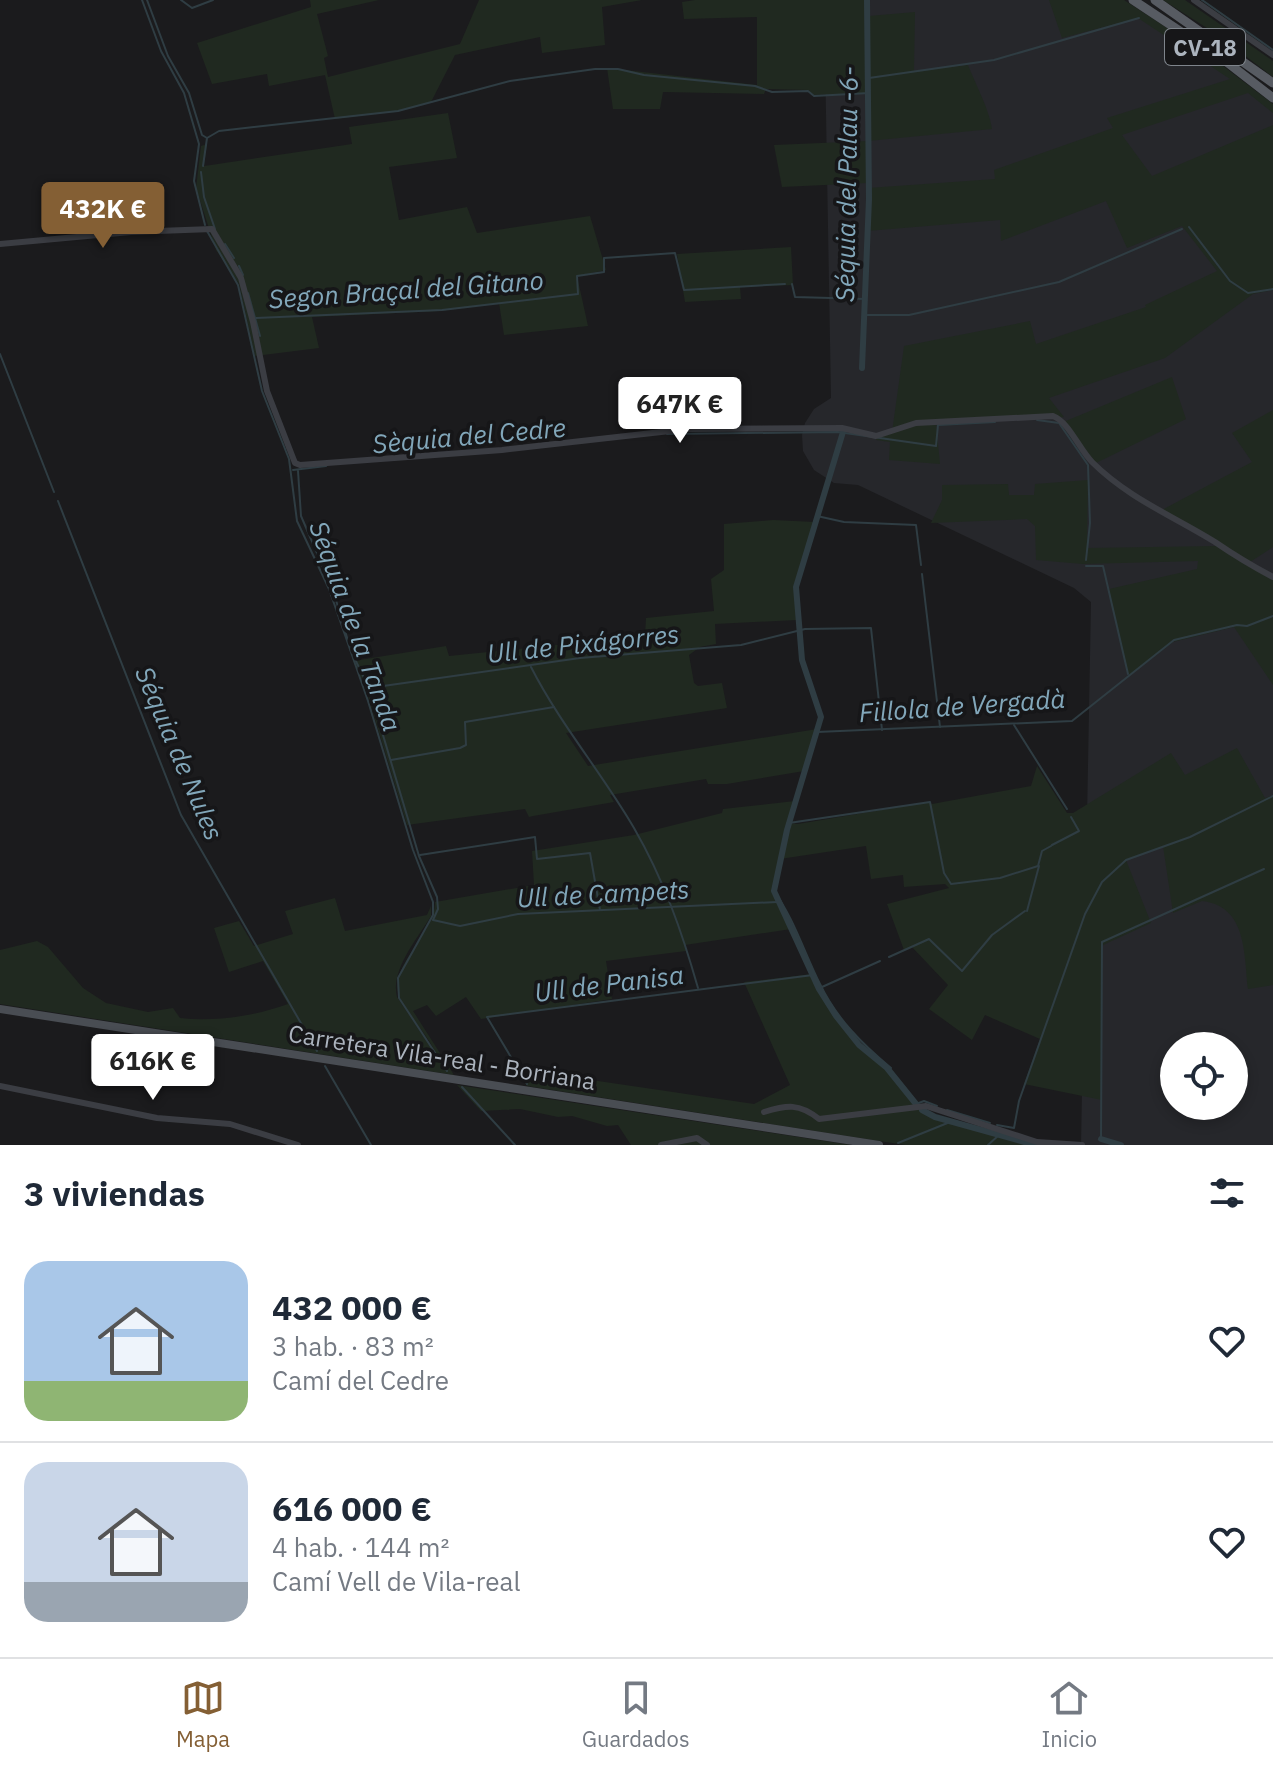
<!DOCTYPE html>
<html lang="es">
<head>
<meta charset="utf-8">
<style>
  :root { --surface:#fff; --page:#f6f6f7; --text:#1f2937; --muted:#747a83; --line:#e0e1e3; --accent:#845f34 }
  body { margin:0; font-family:"IBM Plex Sans",sans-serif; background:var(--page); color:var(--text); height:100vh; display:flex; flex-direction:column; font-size:30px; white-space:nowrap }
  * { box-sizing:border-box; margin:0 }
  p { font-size:26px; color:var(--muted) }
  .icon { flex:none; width:44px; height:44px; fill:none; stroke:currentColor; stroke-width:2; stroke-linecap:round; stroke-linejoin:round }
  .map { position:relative; height:1145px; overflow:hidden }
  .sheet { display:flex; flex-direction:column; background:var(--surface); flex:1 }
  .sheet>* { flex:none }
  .fabs { position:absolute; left:1160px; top:1032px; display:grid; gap:16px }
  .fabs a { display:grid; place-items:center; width:88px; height:88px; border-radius:50%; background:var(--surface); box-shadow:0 4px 12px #0003; font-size:40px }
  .price { position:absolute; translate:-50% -68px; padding:0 18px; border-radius:8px; background:#fff; color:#222; font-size:26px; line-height:52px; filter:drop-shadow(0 2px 4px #0008) }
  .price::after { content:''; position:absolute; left:50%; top:48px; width:24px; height:18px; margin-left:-12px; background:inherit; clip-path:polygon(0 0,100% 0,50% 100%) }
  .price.current { background:var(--accent); color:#fff }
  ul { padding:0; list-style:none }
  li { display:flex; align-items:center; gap:24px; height:200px; padding:0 24px }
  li+li { border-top:2px solid var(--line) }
  li span { display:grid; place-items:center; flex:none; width:224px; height:160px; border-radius:24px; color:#555 }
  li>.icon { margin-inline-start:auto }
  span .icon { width:96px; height:96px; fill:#fffc; stroke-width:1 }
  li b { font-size:34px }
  h2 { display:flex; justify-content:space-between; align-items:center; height:96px; padding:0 24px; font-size:34px }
  .menu { display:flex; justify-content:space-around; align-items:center; height:112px; border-top:2px solid var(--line); background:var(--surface); font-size:22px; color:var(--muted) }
  .menu a { display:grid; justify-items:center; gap:4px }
  .menu .current { color:var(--accent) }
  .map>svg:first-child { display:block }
</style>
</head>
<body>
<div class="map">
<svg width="1273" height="1145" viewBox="0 0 1273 1145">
  <rect width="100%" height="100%" fill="#1b1b1d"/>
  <path fill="#26272b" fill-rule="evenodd" d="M824,0H1122L1273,107V1145H1081L1091,602L1074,588L858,485L834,483L814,470L803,451L802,435L805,423L814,409L831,398ZM1174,1046H1234V1106H1174Z"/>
  <g fill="#202920">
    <polygon points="310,0 379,0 317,14 328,56 324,58 328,77 460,44 479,0 642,0 602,7 605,45 542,53 540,37 455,55 431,102 398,111 335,119 325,75 269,86 267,74 212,84 197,43 311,7"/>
    <path d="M695,0H868L869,16L915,12L914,71L968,65C975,83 990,111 992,129L868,141L867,93L814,95L808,90L766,89L764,94L663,92L660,109H613L607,68L757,85V17L684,19L682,2Z"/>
    <polygon points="1049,0 1124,0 1210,56 1273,104 1273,113 1248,93 1122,135 1152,176 1273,125 1273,290 1253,294 1165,358 1049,398 1064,417 936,423 940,464 889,460 890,442 876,440 876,438 892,432 904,346 1030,321 1036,344 1146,307 1145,305 1217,271 1182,226 1127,248 1106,201 1001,241 1000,220 867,231 868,188 995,179 994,170 1113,128 1107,118 1230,79 1138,18 1062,38"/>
    <polygon points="1163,0 1185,0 1273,61 1273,77 1218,35"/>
    <polygon points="448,113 457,158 389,167 399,220 467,207 477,233 590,216 606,270 577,276 588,326 504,335 499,303 440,311 312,317 319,348 255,356 239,284 216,250 196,188 201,146 207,144 204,166 211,165 352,144 349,127"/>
    <polygon points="868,141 868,183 782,187 774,145"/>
    <polygon points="791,247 793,285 740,287 741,299 685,302 677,254"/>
    <polygon points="1172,377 1186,419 1096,463 1091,464 1061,423"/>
    <polygon points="1273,410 1273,547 1250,562 1160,511 1252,462 1232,433"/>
    <polygon points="1088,480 1087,548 1217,546 1273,580 1273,685 1234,627 1173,642 1129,676 1109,589 1197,569 1198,561 1083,564 1036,560 1035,526 1027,519 931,523 942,500 942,485 1008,484 1009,495 1034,495 1035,484"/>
    <polygon points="773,520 815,522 795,587 797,620 715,624 716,644 700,647 689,655 694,683 698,686 722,683 727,708 566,733 588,766 817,729 804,771 727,784 708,784 706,779 610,795 614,802 533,816 529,817 525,809 407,825 365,686 353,661 446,646 449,656 645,636 646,618 714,611 711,579 724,570 724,524"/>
    <path d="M1237,748L1265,798L1273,795V985L1248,989C1244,954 1247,906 1202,901L1173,913L1163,846L1126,860L1151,923L1101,946L1102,1100L1024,1084L1040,1039L985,1015L972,1040L929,1009L948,985L912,947L904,950L887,904L949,888L945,884L904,887L903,875L871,879L866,846L780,859L773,891L791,929L685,945L686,951L606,961L612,999L481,1019L466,997L436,1016L427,1005L413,1011L454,1075L0,1004V950L37,941L48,947L83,988L106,1003L148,1012L173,1008L180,1018C215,1022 255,1016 288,1004L263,961L229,972L214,928L239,921L254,946L293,934L285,911L335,898L345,931L427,915L431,906V916C418,938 390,970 397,997L437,1057C430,1035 406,1016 398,993C390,966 436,931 435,902L534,885L532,851L634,835L722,813L723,809L795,801L788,823L798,824L928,802L932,804L1031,786L1037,766L1067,813H1073L1171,753L1185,775Z"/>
    <polygon points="812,974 844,1027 858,1045 887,1069 916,1104 936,1116 1037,1145 905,1145 527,1086 517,1069 754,1104 790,1085 744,982"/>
    <polygon points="457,1085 851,1145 631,1145 618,1125 607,1126 572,1116 558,1117 520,1109 481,1111"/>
  </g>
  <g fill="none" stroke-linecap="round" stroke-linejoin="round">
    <g stroke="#2f3d43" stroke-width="2">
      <polyline points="142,0 161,51 184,93 199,144 194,181 205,225"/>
      <polyline points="147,0 168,56 189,93 202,135 207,138 203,166"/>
      <polyline points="181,0 192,8 213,0"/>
      <polyline points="1202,0 1273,50"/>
      <polyline points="869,78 994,60 1139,18"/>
      <polyline points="207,138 219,131 398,111 510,81 595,69 618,69 644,75 755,86 772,92 808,91 814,96 869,93"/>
      <polyline points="201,172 204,197 215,229"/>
      <polyline points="1189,227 1230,281 1248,293 1273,289"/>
      <polyline points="207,231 238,285 262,391 289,459 297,521 329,589 368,701 413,850 433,902 433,915 398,978 399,998 447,1071"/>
      <polyline points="225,244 234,258"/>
      <polyline points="239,266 243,275"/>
      <polyline points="792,284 795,297 866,299"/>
      <polyline points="248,293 260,336"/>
      <polyline points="866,315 909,315 1059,282 1182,229"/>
      <polyline points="256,318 442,310 578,294 577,276 604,272 604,258 675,253 684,290 785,284"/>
      <polyline points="0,354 54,492"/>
      <polyline points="1037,420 1059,423 1088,465 1090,523 1086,560"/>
      <polyline points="667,434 838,432 936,446 938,425 995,422"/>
      <polyline points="293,470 326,466"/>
      <polyline points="298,471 301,516 333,590 351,651 369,688 419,856 437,897 438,909 433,920 460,926 518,914 777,902"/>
      <polyline points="58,501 181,815 317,1051"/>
      <polyline points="817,516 844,522 916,525 921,565"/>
      <polyline points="1086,566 1103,566 1128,674"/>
      <polyline points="922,574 940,727"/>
      <path d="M531,667C560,724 602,773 634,828C664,880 682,932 698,988"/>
      <polyline points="369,688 580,658 741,645 805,629 871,628 882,730"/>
      <polyline points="1014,725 1067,809"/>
      <polyline points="817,732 1072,721 1174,640 1237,625 1247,626 1273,616"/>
      <polyline points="391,760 460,748 466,745 465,722 554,707"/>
      <polyline points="789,823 930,802 944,873 951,884 1000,878 1038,866 1042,851 1051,846"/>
      <polyline points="1052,845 1079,831 1071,817"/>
      <polyline points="420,855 535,837 537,859 590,853 600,910"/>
      <path d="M774,891C793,917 805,954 820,984C836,1018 862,1044 891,1068"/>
      <polyline points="1027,911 1039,866"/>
      <polyline points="889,957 929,939 962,971 992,935 1025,911"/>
      <polyline points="822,987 880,961"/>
      <polyline points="325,1066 371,1145"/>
      <polyline points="527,1084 487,1017 813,975"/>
      <polyline points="462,1087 515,1145"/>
      <polyline points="916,1104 924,1101 937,1106"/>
      <polyline points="947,1110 990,1123"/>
      <polyline points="997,1125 1014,1128 1019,1101 1085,914 1102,882 1126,860 1190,837 1273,796"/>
      <polyline points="1101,1139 1102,942 1264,869"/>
      <polyline points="898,1143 950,1122"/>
      <polyline points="988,1145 999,1135"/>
    </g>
    <g stroke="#2f3d43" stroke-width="6">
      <polyline points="862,368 869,199 867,0"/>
      <polyline points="843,432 796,587 802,660 821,717 787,830 774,891 819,989 836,1016 859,1045 887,1068 916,1104"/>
      <polyline points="922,1110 935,1117 1035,1145"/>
      <polyline points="1101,1139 1121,1145"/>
    </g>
    <g stroke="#3b3d43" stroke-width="6">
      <polyline points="1194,0 1273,55"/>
      <path d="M0,244L131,232L212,229L241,278L253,322L267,391L295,463L300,465L502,450L688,429L842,428L876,436L916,423L1053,416C1069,422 1079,449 1092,462C1128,498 1173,516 1215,542C1234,555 1252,566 1273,577"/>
      <polyline points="0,1086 157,1118 230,1124 298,1145"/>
      <path d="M764,1112C787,1105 799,1103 819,1119L926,1106L1037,1142L1082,1145"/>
      <polyline points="661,1145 697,1138 707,1145"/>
    </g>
    <polyline stroke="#494d53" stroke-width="8" points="0,1009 879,1145"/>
    <g stroke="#575b62" stroke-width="9">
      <polyline points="1133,0 1228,63 1273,98"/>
      <polyline points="1155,0 1273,83"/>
    </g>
  </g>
  <g text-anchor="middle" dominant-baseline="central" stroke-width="7" stroke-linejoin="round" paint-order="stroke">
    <rect fill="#161618" stroke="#7f858c" stroke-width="2" x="1165" y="29" width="80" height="36" rx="6"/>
    <g font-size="22" font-weight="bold" fill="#acb4be">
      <text x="1205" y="47">CV-18</text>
    </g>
    <g font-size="24" fill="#acb4be" stroke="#161618">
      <text transform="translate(442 1057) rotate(9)">Carretera Vila-real - Borriana</text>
    </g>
    <g font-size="26" font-style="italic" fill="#82a7ba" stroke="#161618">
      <text transform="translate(846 184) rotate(-89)">Séquia del Palau -6-</text>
      <text transform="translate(406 289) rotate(-4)">Segon Braçal del Gitano</text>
      <text transform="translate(469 435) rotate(-5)">Sèquia del Cedre</text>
      <text transform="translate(356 626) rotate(70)">Séquia de la Tanda</text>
      <text transform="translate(583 643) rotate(-6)">Ull de Pixágorres</text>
      <text transform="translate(962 705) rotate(-4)">Fillola de Vergadà</text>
      <text transform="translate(180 753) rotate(67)">Séquia de Nules</text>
      <text transform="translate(603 893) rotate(-3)">Ull de Campets</text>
      <text transform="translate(609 983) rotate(-7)">Ull de Panisa</text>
    </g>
  </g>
</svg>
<div class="fabs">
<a><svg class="icon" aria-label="locate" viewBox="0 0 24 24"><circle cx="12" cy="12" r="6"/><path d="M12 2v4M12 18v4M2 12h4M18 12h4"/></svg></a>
</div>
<b class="price current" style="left:103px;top:250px">432K €</b>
<b class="price" style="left:680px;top:445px">647K €</b>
<b class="price" style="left:153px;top:1102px">616K €</b>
</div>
<section class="sheet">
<h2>3 viviendas<svg class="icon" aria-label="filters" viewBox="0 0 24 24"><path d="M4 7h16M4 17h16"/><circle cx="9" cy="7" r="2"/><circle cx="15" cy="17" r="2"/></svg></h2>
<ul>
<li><span style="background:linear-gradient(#a9c7e8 75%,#8fb573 0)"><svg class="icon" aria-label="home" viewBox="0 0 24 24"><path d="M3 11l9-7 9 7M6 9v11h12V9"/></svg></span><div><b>432 000 €</b><p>3 hab. · 83 m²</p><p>Camí del Cedre</p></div><svg class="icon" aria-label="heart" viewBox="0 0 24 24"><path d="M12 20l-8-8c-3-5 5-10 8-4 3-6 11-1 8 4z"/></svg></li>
<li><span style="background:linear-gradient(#c9d6e8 75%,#9aa5b1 0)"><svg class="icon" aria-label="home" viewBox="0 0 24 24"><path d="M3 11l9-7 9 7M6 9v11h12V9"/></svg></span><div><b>616 000 €</b><p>4 hab. · 144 m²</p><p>Camí Vell de Vila-real</p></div><svg class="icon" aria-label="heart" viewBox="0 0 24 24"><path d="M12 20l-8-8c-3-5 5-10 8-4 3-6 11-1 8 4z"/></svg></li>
</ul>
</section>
<nav class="menu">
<a class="current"><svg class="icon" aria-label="map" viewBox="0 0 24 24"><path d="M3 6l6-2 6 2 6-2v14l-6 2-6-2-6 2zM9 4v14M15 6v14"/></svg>Mapa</a>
<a><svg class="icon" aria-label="saved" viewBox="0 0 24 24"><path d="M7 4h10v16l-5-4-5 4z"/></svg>Guardados</a>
<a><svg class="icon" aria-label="home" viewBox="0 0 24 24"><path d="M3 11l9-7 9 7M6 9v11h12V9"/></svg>Inicio</a>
</nav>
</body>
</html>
